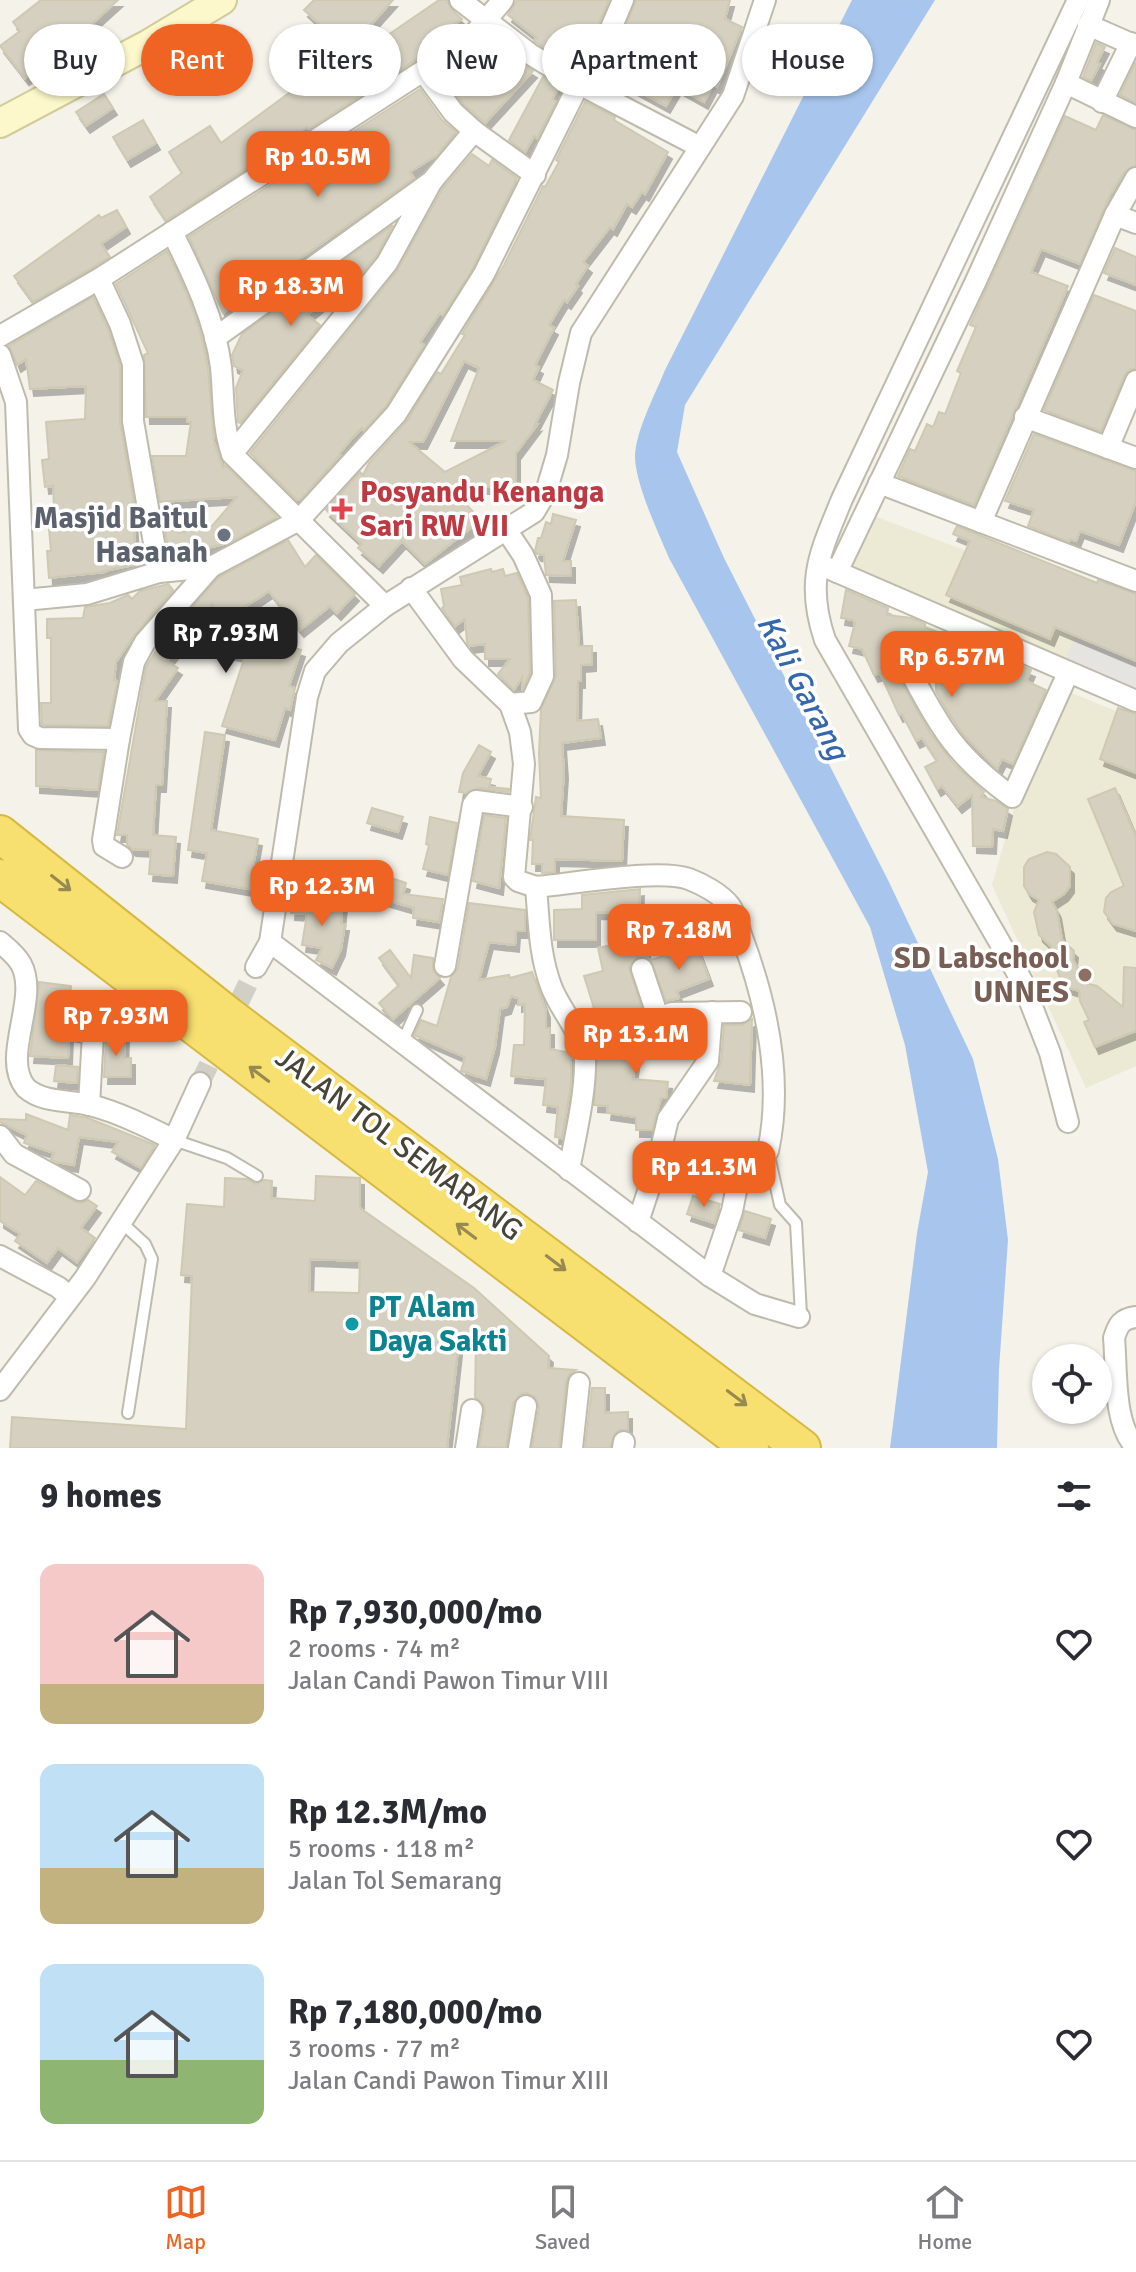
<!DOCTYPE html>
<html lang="en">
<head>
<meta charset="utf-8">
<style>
  :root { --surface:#fff; --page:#f2f2f3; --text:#2b2b33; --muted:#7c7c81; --line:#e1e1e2; --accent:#f06423 }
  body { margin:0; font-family:Signika,sans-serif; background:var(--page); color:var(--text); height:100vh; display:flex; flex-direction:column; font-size:30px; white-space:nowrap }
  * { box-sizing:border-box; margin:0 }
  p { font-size:26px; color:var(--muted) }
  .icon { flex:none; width:44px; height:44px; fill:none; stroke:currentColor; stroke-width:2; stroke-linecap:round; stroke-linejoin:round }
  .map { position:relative; height:1448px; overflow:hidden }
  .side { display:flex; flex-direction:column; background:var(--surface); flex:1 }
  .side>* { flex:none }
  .guide { position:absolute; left:24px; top:24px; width:1088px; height:72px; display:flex; gap:16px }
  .tools { position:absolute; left:1032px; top:1344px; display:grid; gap:16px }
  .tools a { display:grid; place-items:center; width:80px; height:80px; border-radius:50%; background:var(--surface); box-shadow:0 2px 6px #0004; font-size:40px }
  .price { position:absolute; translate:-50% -68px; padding:0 18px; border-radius:16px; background:var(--accent); color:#fff; font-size:26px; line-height:52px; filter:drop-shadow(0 2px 4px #0008) }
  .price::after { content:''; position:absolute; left:50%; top:48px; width:24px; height:18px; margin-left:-12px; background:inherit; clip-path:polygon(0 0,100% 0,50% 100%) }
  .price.selected { background:#222; color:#fff }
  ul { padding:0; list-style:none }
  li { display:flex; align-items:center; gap:24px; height:200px; padding:0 40px }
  li span { display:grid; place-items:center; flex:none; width:224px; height:160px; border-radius:16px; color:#555 }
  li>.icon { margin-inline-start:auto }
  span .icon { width:96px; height:96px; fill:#fffc; stroke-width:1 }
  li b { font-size:34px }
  h2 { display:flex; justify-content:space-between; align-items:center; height:96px; padding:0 40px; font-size:34px }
  .pill { padding:0 28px; border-radius:36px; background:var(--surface); box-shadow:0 2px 6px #0004; font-size:28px; line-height:72px }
  .pill.selected { background:var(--accent); color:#fff }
  .tabs { display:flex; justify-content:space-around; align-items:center; height:112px; border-top:2px solid var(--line); background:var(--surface); font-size:22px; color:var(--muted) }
  .tabs a { display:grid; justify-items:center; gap:4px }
  .tabs .selected { color:var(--accent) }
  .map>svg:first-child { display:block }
</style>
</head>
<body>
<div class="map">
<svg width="1136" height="1448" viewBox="0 0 1136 1448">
  <defs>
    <filter id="shadow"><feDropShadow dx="4" dy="7" stdDeviation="0" flood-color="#0004"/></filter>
  </defs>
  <rect width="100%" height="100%" fill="#f4f2e9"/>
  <g fill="#ece9d4">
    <polygon points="869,514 1136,615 1136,693 844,569"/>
    <polygon points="1064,690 1136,719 1136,1066 1086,1088 992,885 1019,791"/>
  </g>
  <polygon fill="#e5e4e0" points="1076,636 1136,662 1136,692 1065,660"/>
  <path fill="#a8c6ed" d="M852,0H935L685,405L677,452L724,558L888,880L973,1059L998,1159L1008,1240L999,1369L997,1448H890L917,1233L928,1172L905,1045L870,927L669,558C658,532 636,485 635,458C635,432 655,395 665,370Z"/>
  <g fill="#d5d0bf" stroke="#cfc9b2" stroke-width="2" fill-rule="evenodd" filter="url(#shadow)">
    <polygon points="41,0 118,0 62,51 25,78 0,46 20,31 13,22"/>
    <polygon points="314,0 393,0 348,50 304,10"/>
    <polygon points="439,0 447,0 452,10 462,19 439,34 444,41 309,129 307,127 166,221 150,197 182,173 169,152 210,126 221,143 312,76 329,66 334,72"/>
    <polygon points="517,0 609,0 582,64 557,51 558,48 556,46 551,51 534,41 537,38 508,15"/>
    <polygon points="636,0 730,0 725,19 742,27 717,87 713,85 704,102 677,87 666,106 606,73"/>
    <polygon points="488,38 500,51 502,49 519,65 520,63 533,71 485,123 463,103 441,74 478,50"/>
    <polygon points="1096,43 1105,47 1097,62 1100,64 1091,81 1083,77"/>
    <polygon points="1136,62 1136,103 1120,95"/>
    <polygon points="543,77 559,87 552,99 556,102 537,138 534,136 525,152 509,140"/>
    <polygon points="420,89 442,120 456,132 437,155 410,172 414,178 223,313 189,237"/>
    <polygon points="104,94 113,108 86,126 76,112"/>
    <path d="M585,102L615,117L614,120L668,152L645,194L642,192L632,207L627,204L613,229L610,227L583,262L588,266L576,284L578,286L567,302L564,300L549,325L554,328L535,365L539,367L533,380L553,390L534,426L537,425L516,453V487H482L460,498L481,520L425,564L402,541L379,566L358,548L362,544L326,510L360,472L363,475L369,463L407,421L437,372L441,374L465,335L462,334L504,265L543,186L545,187L559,162L556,160ZM464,361L479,368L451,441H506L445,472L409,442H423Z"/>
    <polygon points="1103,115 1136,130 1136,165 1125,171 1110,195 1080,264 1041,249 1031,272 1068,286 974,505 898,476 910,449 915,451 927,424 933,427 939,412 945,414 961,373 957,371 976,327 970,325 1065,116 1096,130"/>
    <polygon points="143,120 156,143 127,160 113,137"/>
    <polygon points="472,154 489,166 492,160 517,178 473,268 443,315 440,313 420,342 424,345 386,406 364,430 362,428 352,438 339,454 340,455 300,500 296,499 250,453 397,271 443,188"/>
    <polygon points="117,210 126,227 101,244 110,257 33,302 14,276 99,215 101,218"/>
    <polygon points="393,225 376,256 339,301 333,294 307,315 320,325 240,423 238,422 236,388 243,370 234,366 232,355 242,334"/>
    <polygon points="1115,248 1136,257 1136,285 1104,273"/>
    <polygon points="167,251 190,302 201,335 208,369 214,442 223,468 225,465 277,517 228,543 170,557 165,532 177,529 178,533 212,526 237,497 160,502 152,456 186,456 191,422 187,422 187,417 146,417 144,355 148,353 116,284"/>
    <polygon points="1094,295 1136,311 1136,368 1129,370 1124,376 1101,431 1044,410"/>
    <polygon points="93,297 108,329 120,366 120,423 134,503 132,503 135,545 141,544 144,563 104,571 105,572 49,578 47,551 51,551 49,529 55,528 53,486 45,487 42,460 49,459 46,422 85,419 86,386 30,389 26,359 17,365 9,346"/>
    <polygon points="1034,434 1136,471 1136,501 1119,545 1080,531 1076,541 1070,539 1069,542 1028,526 1034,510 1005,501"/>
    <polygon points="553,514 576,520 563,561 571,561 571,576 546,575 544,555 537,554 535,551 538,538 541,538 546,522 551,524"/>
    <polygon points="957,526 1097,583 1098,580 1136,594 1136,661 1055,627 1050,639 946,595 970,541 953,534"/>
    <polygon points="288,540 305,567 316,555 355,594 337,613 330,606 300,630 269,591 225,620 287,640 282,644 301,650 289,686 295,688 290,710 285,708 275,740 222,726 245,656 203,647 213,603 167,661 178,668 155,701 167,701 162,785 156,785 153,835 176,837 173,876 149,874 151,850 132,849 127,845 127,835 117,835 146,667 160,644 219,577"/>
    <polygon points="491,569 492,572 503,569 505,576 517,573 528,598 530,673 522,690 522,677 514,690 498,674 510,659 485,659 485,644 469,646 467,642 465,619 455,626 442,608 444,606 441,589 462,585 460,577"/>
    <polygon points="168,584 173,590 135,634 116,662 114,680 117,681 108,726 42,725 41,703 51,703 51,638 47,638 47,619 83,618 85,607 110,603 128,595 132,599 140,591"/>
    <polygon points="846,590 888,608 887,615 912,618 925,624 925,627 1031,670 1026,681 1046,690 1013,764 1002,759 997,769 962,733 942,702 936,691 936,660 898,646 903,658 898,663 897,675 930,733 954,764 984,792 981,797 996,801 1008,809 1003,831 993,829 992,847 973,846 972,795 958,806 942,786 937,789 925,767 937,761 922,738 916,741 902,714 899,715 880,673 874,675 862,649 849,646 855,623 853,620 841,618"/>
    <polygon points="576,600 579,646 592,646 592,664 581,665 581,681 578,681 577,721 598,719 601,738 562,743 564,772 561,816 624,820 622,861 555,859 555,872 542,873 542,864 532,864 533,840 530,840 536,797 541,798 539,754 541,709 556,676 554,601"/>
    <polygon points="1118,708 1136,714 1136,773 1100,759"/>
    <polygon points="205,732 225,735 211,830 258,839 249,889 202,881 207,853 188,850"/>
    <polygon points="479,745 491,752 478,776 491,779 489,787 509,789 508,792 478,788 466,793 459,792 463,773"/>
    <polygon points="36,750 104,752 98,790 36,786"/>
    <polygon points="1115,788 1136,837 1136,931 1113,924 1104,912 1106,898 1111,892 1124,886 1088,799"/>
    <polygon points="372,808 403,817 398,832 367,823"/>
    <polygon points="484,815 506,818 499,888 473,881"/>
    <polygon points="430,817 457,823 448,875 423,869 429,845 426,844"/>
    <polygon points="1047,852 1056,854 1070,867 1070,886 1064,894 1052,902 1057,911 1062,940 1074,951 1073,960 1083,976 1084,983 1097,986 1123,1007 1124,967 1136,968 1136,1031 1095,1047 1084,1022 1089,1020 1080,1001 1079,991 1063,986 1052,957 1051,946 1039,935 1034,912 1039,900 1029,894 1024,886 1024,867 1029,859"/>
    <polygon points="391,878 406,883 403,894 443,899 439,922 413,918 414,908 383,899"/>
    <polygon points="640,889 639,913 596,912 596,940 554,940 554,910 582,909 582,895"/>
    <polygon points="292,900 343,902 341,924 345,924 341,949 332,968 316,960 322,948 302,945 307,914 291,913"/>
    <polygon points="469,903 525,910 525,931 516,931 515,945 489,942 479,980 509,975 510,978 532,972 546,1011 546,1028 550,1028 550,1049 571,1053 571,1084 562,1138 555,1137 558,1107 543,1105 546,1079 511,1076 514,1045 524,1045 525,1004 518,1005 518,998 511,996 507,1007 500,1009 495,1047 486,1079 461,1071 465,1057 414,1035 421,1020 437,1026 451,977 458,968"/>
    <polygon points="643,938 648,958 637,957 629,967 642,1009 597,1023 608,1023 596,1027 588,1010 594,1008 584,976 603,971 598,948"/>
    <polygon points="697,947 709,979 677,991 679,998 666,1001 651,960 666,955 667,958"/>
    <polygon points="390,950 411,978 414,955 433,958 433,970 440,978 393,1019 379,1003 399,985 379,958"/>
    <polygon points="39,982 71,986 68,1013 81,1014 79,1036 69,1034 68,1058 30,1056"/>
    <polygon points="752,1019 750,1085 714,1081 721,1062 724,1025 742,1025"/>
    <polygon points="674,1026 698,1026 696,1048 676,1048 676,1044 660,1049 659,1044 636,1053 633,1079 668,1082 666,1098 661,1098 652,1130 636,1130 636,1117 607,1113 608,1106 594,1105 597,1054 603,1055 602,1052"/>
    <polygon points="106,1035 125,1036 124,1058 131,1058 131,1077 104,1077"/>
    <polygon points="56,1065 78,1067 77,1083 54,1081"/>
    <polygon points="26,1114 68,1130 70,1115 88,1118 155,1145 141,1168 112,1152 118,1142 79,1137 74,1165 56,1162 51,1159 54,1153 24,1143 27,1135 0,1122 0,1119 26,1120"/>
    <path d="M316,1176L360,1178V1208L474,1288L549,1356L548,1368L576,1370L569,1375L566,1382L559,1448H532L539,1407L535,1397L527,1393L521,1394L513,1403L506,1448L479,1447L485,1411L484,1405L475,1397L476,1342L459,1340L447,1448H10L12,1417L186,1429L192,1276L181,1275L187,1204L224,1207L225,1178L247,1179L256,1184L264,1180L272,1181L271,1198L315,1201ZM310,1259L360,1261L359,1293L309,1292Z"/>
    <polygon points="0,1177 25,1195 36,1181 74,1201 81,1203 88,1200 97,1206 81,1228 95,1238 77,1262 58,1248 47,1263 15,1241 20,1234 0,1221"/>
    <polygon points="693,1196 720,1204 714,1223 687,1214"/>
    <polygon points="745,1211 771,1219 765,1238 739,1230"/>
    <polygon points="592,1388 605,1388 605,1413 628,1412 628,1430 620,1430 615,1433 610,1448 585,1448"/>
  </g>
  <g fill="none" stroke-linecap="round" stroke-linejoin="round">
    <polyline stroke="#d1cfc6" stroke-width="20" stroke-dasharray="20 10" stroke-linecap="butt" points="200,1083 256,967"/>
    <g stroke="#bfbbac" stroke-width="14">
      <g id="lane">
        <polyline points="402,1043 417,1010"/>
        <polyline points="174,1140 227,1158 257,1176"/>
        <polyline points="768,1151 780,1205 796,1223 801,1315 799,1317"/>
        <polyline points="121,1222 145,1244 152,1259 128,1413"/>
      </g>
    </g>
    <g stroke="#bfbbac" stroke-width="24">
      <g id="street">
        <polyline points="460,0 530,54 579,84 700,147"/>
        <polyline points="1088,25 1136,46"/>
        <polyline points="423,71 453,112 474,131 535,175"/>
        <polyline points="1066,83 1136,117"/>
        <polyline points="586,87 623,0"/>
        <polyline points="1102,102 1131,43"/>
        <polyline points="1115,215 1136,223"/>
        <path d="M172,232C193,274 215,320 221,367C224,397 222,425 232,454L385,606"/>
        <polyline points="99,279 120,324 133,364 133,421 159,572"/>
        <polyline points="0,336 99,279 423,71 470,39 503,0"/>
        <polyline points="215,338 432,181 474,131"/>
        <polyline points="0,355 16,402 29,729 33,735 40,738 119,739"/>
        <polyline points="1025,417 1136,458"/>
        <polyline points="1108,448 1136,381"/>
        <polyline points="232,454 387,263 432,181"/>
        <polyline points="879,483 1136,581"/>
        <polyline points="981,522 1115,215 1136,178"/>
        <polyline points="507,531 523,555 541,595 543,676 531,702 510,704"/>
        <polyline points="828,568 1136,701"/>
        <polyline points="837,572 975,283 1066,83 1099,0"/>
        <path d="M411,588L463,659L510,704L520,732L524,764L514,877L518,881L536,887C539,921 539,954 551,986C559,1009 583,1033 585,1059C586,1092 575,1138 569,1170"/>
        <polyline points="24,600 87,594 159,572 211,567 299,520 396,414 484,274 579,84"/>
        <path d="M909,669C940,729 957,757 1012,797L1068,673"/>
        <polyline points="122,857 104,846 103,840 119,739 134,662 145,642 211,567"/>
        <path d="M536,887C571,884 659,868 689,879C702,884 721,894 730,906C736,914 739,930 743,940C767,1005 783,1082 768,1151L748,1166L737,1186L732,1211L710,1276"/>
        <path d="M0,942C8,949 16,955 21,964C40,999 0,1057 26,1088C43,1103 69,1100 90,1105C118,1112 148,1127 174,1140"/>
        <polyline points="270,942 710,1276 755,1304 799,1317"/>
        <polyline points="445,966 473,805 476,801 522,807"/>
        <polyline points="256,967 270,942 307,697 315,671 339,643 385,606 534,512 546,492 557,455 569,383 581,333 733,96 765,0"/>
        <polyline points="642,969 658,1017"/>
        <polyline points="582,1046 672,1013 741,1012"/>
        <polyline points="89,1105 94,1016"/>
        <path d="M1068,1122L1050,1053L1022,981L825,640C805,581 820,553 842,499L1078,0"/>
        <polyline points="0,1136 14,1154 80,1190"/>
        <polyline points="638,1222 658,1161 668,1119 708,1061 712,1012"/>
        <polyline points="0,1256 58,1287 70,1297"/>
        <path d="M1136,1317C1121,1319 1118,1325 1114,1338C1117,1370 1113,1425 1136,1447"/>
        <polyline points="0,1390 85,1278 174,1140 200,1083"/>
        <polyline points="466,1448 472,1410"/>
        <polyline points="519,1448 526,1406"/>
        <polyline points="572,1448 579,1383"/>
        <polyline points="623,1448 624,1442"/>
      </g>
    </g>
    <g stroke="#d1cc9a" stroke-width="32">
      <polyline id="secondary" points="0,123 149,44 222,0"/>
    </g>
    <g stroke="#d7b840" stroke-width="40">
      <g id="highway">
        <polyline points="0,834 230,1017 802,1448"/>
        <polyline points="0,878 750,1448"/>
      </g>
    </g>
    <use href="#lane" stroke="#fff" stroke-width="10"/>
    <use href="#street" stroke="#fff" stroke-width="20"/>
    <use href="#secondary" stroke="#fcf8cb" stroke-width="28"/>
    <use href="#highway" stroke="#f7e070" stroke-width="36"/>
  </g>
  <defs><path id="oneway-shaft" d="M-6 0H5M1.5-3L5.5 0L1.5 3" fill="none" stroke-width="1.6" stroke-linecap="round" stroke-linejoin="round" transform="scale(2)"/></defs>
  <g stroke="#968a51">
    <use href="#oneway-shaft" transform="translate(61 883) rotate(38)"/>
    <use href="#oneway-shaft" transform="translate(259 1074) rotate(-143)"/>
    <use href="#oneway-shaft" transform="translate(466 1231) rotate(-143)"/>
    <use href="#oneway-shaft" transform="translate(556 1263) rotate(37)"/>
    <use href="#oneway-shaft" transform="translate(737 1398) rotate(37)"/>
  </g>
  <path fill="#e0444e" stroke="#fff" stroke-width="3" d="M338 497h8v8h8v8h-8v8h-8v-8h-8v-8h8z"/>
  <circle fill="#6b7280" stroke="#fff" stroke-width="3" cx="224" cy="535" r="8"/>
  <circle fill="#8d6e63" stroke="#fff" stroke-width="3" cx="1085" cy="975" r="8"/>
  <circle fill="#0f9aa8" stroke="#fff" stroke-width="3" cx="352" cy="1324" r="8"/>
  <g text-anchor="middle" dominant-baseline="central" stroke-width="7" stroke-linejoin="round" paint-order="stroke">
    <g font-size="30" font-weight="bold" fill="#be3a42" stroke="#fff" text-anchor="start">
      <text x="360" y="492">Posyandu Kenanga<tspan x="360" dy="34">Sari RW VII</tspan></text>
    </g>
    <g font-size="30" font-weight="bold" fill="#5b616d" stroke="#fff" text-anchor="end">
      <text x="208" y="518">Masjid Baitul<tspan x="208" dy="34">Hasanah</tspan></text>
    </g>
    <g font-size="30" font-weight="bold" fill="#785e54" stroke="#fff" text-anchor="end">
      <text x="1069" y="958">SD Labschool<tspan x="1069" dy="34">UNNES</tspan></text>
    </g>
    <g font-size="30" fill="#474438" stroke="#fff">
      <text transform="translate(399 1144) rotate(37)">JALAN TOL SEMARANG</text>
    </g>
    <g font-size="30" font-weight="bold" fill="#0d838f" stroke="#fff" text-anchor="start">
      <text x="368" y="1307">PT Alam<tspan x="368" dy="34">Daya Sakti</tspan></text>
    </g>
    <g font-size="32" font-style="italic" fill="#3567af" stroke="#fff">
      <text transform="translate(803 687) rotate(62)">Kali Garang</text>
    </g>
  </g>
</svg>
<div class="tools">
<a><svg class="icon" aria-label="locate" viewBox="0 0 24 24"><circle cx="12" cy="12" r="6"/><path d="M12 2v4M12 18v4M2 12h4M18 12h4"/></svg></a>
</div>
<b class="price" style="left:318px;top:199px">Rp 10.5M</b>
<b class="price" style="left:291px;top:328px">Rp 18.3M</b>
<b class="price selected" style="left:226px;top:675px">Rp 7.93M</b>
<b class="price" style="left:952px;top:699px">Rp 6.57M</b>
<b class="price" style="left:322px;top:928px">Rp 12.3M</b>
<b class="price" style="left:679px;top:972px">Rp 7.18M</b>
<b class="price" style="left:116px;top:1058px">Rp 7.93M</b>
<b class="price" style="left:636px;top:1076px">Rp 13.1M</b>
<b class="price" style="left:704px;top:1209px">Rp 11.3M</b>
<div class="guide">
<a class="pill">Buy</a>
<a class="pill selected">Rent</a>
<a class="pill">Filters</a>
<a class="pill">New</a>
<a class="pill">Apartment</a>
<a class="pill">House</a>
</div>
</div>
<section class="side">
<h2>9 homes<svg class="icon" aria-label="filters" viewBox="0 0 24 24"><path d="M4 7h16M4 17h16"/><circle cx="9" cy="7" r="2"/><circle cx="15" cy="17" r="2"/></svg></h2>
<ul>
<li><span style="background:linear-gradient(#f6c9c9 75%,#c2b280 0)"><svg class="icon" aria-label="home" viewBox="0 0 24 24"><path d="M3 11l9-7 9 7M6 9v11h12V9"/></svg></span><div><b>Rp 7,930,000/mo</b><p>2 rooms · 74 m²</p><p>Jalan Candi Pawon Timur VIII</p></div><svg class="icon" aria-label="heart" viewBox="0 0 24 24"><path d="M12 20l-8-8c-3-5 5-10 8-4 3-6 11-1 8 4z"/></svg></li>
<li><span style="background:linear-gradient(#bfe0f5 65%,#c2b280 0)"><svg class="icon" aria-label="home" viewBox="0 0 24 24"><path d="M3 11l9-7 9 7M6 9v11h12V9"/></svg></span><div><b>Rp 12.3M/mo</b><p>5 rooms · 118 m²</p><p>Jalan Tol Semarang</p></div><svg class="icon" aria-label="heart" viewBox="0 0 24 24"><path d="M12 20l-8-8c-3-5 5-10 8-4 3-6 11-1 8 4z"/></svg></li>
<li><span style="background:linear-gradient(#bfe0f5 60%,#8fb573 0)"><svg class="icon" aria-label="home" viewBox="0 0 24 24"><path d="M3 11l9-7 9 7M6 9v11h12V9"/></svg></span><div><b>Rp 7,180,000/mo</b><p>3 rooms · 77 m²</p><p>Jalan Candi Pawon Timur XIII</p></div><svg class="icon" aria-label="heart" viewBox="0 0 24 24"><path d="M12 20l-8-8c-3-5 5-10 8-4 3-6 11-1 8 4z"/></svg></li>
</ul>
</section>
<nav class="tabs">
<a class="selected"><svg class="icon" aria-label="map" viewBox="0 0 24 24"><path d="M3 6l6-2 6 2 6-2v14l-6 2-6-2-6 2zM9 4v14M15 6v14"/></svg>Map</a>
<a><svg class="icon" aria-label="saved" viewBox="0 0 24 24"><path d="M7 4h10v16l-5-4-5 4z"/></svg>Saved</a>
<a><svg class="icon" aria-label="home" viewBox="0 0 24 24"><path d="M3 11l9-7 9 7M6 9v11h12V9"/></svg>Home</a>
</nav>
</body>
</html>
